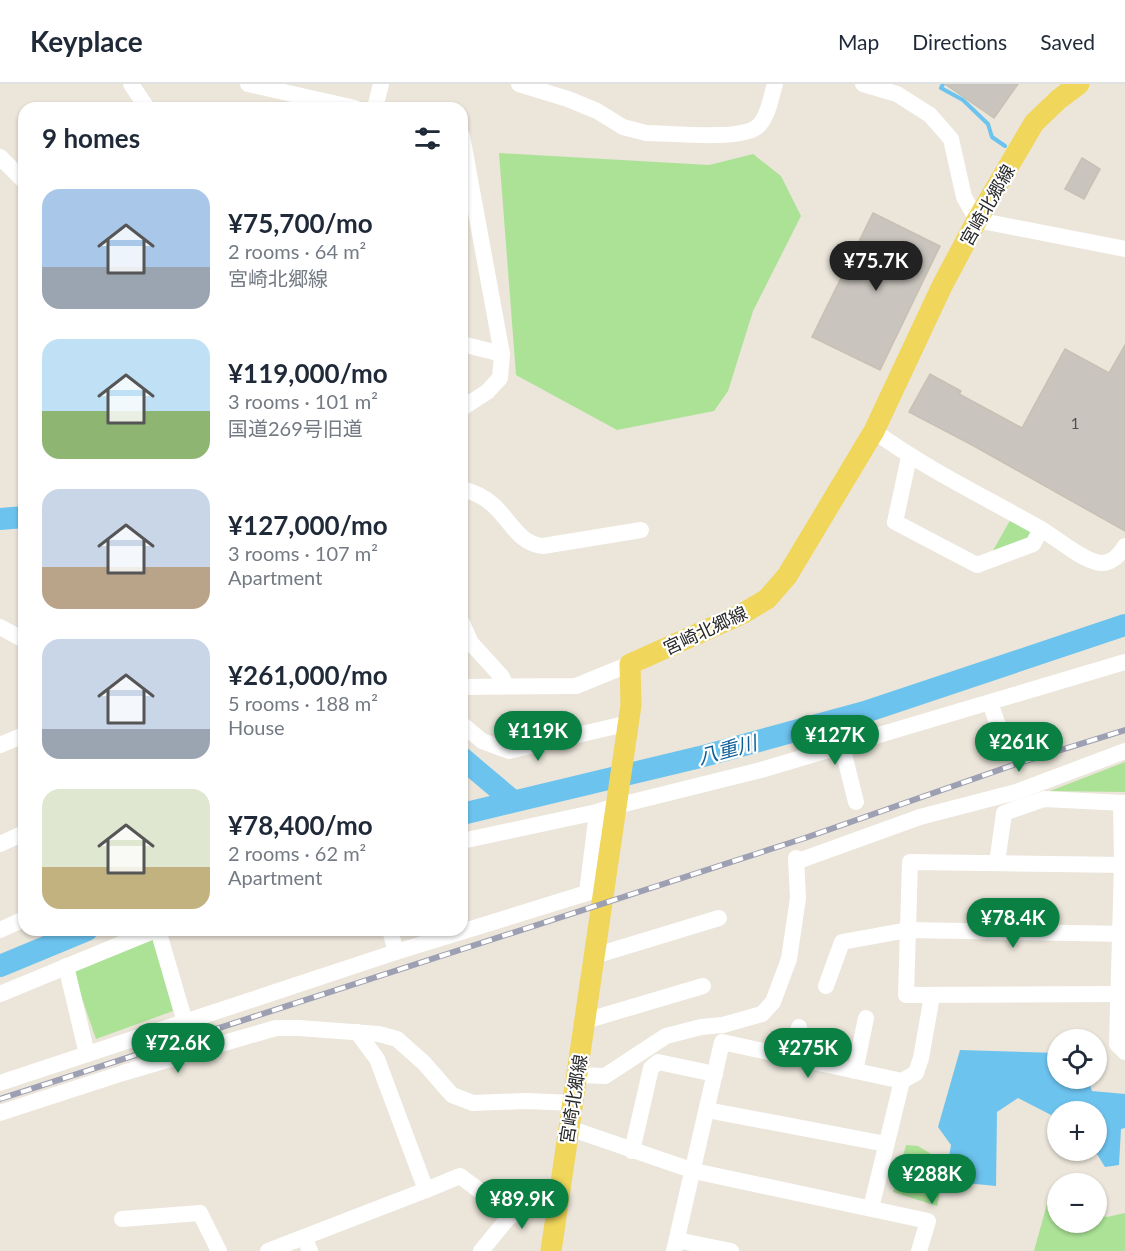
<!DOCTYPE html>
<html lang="en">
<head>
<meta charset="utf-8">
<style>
  :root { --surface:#fff; --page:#f6f6f7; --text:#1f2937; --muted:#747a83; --line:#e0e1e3; --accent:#0b8043 }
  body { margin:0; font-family:Lato,"Noto Sans JP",sans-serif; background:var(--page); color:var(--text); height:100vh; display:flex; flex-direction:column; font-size:22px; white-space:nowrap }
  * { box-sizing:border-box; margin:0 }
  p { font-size:20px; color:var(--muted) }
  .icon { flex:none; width:33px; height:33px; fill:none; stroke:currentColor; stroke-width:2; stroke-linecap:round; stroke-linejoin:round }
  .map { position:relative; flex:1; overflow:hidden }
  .drawer { position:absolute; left:18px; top:18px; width:450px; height:834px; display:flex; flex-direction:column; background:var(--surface); border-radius:18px; box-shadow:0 2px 4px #0004 }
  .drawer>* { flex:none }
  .tools { position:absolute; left:1047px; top:945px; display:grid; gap:12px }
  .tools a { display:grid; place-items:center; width:60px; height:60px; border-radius:50%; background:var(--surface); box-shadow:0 2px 4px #0004; font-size:30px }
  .price { position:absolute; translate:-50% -51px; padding:0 14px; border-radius:21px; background:var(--accent); color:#fff; font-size:20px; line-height:39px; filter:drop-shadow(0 2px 3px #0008) }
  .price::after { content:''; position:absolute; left:50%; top:36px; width:18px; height:14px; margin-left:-9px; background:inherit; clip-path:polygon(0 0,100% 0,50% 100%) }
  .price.on { background:#222; color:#fff }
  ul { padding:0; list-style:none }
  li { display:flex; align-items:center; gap:18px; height:150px; padding:0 24px }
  li span { display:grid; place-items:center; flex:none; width:168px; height:120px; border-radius:18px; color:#555 }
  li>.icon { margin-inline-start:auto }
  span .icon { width:72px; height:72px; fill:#fffc; stroke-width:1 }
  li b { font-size:26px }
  h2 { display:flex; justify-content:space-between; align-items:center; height:72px; padding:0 24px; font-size:26px }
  header { display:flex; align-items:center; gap:36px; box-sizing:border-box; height:84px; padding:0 30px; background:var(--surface); border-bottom:2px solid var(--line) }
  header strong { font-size:28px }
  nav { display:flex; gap:33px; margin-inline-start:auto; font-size:21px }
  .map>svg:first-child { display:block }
</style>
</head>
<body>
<header>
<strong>Keyplace</strong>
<nav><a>Map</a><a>Directions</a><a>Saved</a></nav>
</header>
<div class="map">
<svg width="1125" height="1167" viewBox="0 0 1125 1167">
  <rect width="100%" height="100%" fill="#ebe5da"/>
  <g fill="#abe296">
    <polygon points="499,69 709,81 753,70 781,92 801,132 753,227 728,307 714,327 617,346 516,291"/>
    <polygon points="1012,433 1030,444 1032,452 991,470"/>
    <polygon points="1125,678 1125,708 1050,707"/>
    <polygon points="153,856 173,927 96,955 73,888"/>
    <polygon points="906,1061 918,1062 933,1071 922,1089 925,1098 941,1104 937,1122 893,1108"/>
    <polygon points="1047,1120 1057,1122 1058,1138 1096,1138 1097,1131 1107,1133 1125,1129 1125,1167 1034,1167"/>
  </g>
  <polygon fill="#6cc3ee" points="960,966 1057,969 1058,994 1088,995 1092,1007 1125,1010 1125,1044 1121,1045 1119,1081 1105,1083 1095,1067 1096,1066 1096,1028 1058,1028 1057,1034 1018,1014 997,1028 996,1102 945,1097 951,1061 938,1043"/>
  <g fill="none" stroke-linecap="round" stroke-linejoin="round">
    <polyline stroke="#6cc3ee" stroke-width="4" points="943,0 941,4 963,16 988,40 992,53 1005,62"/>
    <g stroke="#6cc3ee" stroke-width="22">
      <polyline points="0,435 24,433"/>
      <polyline points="462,674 513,717"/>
      <polyline points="462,730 700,673 868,627 1125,541"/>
      <polyline points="0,882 87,846"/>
    </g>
  </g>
  <g fill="#c9c4bd" stroke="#c6c1b4" stroke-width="1.5">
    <polygon points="945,0 1018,0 994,34"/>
    <polygon points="1082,74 1100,85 1084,115 1065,105"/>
    <polygon points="873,129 940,162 880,286 812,253"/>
    <polygon points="1125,261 1125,447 974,362 909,328 930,290 961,307 959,310 1022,344 1065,265 1109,289"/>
  </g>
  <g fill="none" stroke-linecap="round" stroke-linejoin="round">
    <g stroke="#fff" stroke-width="16">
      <polyline points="131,0 147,24"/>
      <polyline points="248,0 355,24"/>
      <path d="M519,0L568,15L597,27L623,43L646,49C670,49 739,57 757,43C768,34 771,13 775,0"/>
      <polyline points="863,0 897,10 930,31 951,55 964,113 977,136 1125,165"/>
      <polyline points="375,24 381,0"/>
      <polyline points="462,52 502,270 500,294 487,308 462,324"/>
      <polyline points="0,73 24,97"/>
      <polyline points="462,260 502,270"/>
      <path d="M874,347C926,385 985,413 1041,445C1056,454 1080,474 1096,478C1109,482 1119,472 1125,462"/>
      <polyline points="909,373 895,438 977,481 1033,460 1041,445"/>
      <path d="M462,405C474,408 483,412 492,420C510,435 518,460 543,462L641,446"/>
      <polyline points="462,539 471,559 502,593 506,602"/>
      <polyline points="0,543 24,556"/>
      <polyline points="462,603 576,602 630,580"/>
      <polyline points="990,619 1008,669"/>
      <polyline points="462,640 482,657 509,667 629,639"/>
      <polyline points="0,661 24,651"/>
      <polyline points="842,662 856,718"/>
      <polyline points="1121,719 1122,781 1117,960 1125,968"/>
      <polyline points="462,757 597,728 616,722 761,686 1125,578"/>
      <polyline points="0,760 24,749"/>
      <polyline points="997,779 1004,729 1044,715 1125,719"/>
      <polyline points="1125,781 910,778 906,911 1125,910"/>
      <polyline points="0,846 24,835"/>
      <polyline points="158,846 185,938"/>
      <polyline points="390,846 396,868"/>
      <polyline points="594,872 719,834"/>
      <polyline points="66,882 87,970"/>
      <polyline points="826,902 842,858 908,846 1125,850"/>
      <polyline points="0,910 155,846"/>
      <polyline points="585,937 703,902"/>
      <polyline points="792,974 799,943"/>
      <polyline points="855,987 866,934"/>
      <polyline points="578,991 605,992 666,952 701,943 723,941 762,930 773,918 789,875 798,814 796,774 801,776 920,733 1016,708 1125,667"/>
      <polyline points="0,999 396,868 587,809 597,728"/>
      <polyline points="707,1026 886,1060"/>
      <polyline points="0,1029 123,989 231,957 276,944 299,944 379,950 397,955 424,979 452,1011 473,1019 526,1017 573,1019"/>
      <polyline points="569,1044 694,1087 928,1137 919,1167"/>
      <polyline points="632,1067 651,984 658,978 715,990"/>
      <polyline points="426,1106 460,1092 512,1131"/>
      <polyline points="871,1124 902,997"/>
      <polyline points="122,1135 200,1129 219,1167"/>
      <polyline points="304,1153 310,1167"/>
      <polyline points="677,1156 731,1167"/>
      <polyline points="268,1167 426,1106 377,975 357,948"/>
      <polyline points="481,1167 508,1134 524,1124 558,1113"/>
      <polyline points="674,1167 722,958 902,997 916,989 921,974 932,912"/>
    </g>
    <polyline stroke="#f0d65a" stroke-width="21" points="551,1167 631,621 630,580 742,530 767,515 787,492 874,347 942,202 977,136 1034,39 1059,15 1079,0"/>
    <g stroke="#9d9fb3" stroke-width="6">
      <polyline id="rail" points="0,1015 805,754 1019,679 1125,646"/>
    </g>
    <use href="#rail" stroke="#fff" stroke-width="4" stroke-dasharray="11" stroke-linecap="butt"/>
  </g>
  <g text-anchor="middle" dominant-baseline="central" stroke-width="4.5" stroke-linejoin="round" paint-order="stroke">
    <g font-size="15" fill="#504f4d">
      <text x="1075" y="339">1</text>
    </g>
    <g font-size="18" fill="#282828" stroke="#fff">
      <text transform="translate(987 121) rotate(-60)">宮崎北郷線</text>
      <text transform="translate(705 546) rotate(-25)">宮崎北郷線</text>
      <text transform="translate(573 1015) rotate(-81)">宮崎北郷線</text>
    </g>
    <g font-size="20" font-style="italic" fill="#0e5f97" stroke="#fff">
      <text transform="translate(727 665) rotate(-15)">八重川</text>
    </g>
  </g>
</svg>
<div class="tools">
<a><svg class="icon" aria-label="locate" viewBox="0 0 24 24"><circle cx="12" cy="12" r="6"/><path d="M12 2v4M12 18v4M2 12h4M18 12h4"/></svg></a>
<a>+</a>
<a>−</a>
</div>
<b class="price on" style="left:876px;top:208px">¥75.7K</b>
<b class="price" style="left:538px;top:678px">¥119K</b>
<b class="price" style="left:835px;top:682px">¥127K</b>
<b class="price" style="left:1019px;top:689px">¥261K</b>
<b class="price" style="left:1013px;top:865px">¥78.4K</b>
<b class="price" style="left:178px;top:990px">¥72.6K</b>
<b class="price" style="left:808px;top:995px">¥275K</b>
<b class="price" style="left:932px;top:1121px">¥288K</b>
<b class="price" style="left:522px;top:1146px">¥89.9K</b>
<section class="drawer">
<h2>9 homes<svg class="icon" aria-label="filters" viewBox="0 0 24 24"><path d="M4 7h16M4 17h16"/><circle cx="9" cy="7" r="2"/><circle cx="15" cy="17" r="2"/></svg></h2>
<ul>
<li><span style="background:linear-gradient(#a9c7e8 65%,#9aa5b1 0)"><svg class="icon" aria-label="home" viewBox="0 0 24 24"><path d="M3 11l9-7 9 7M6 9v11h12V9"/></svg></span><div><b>¥75,700/mo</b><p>2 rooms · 64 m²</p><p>宮崎北郷線</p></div></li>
<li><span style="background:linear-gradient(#bfe0f5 60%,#8fb573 0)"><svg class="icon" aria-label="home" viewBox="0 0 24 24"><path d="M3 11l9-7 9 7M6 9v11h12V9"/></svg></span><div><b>¥119,000/mo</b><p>3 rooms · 101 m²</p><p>国道269号旧道</p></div></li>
<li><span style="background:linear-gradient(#c9d6e8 65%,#b9a48a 0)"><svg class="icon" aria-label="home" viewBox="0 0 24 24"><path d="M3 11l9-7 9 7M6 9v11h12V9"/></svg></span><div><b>¥127,000/mo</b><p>3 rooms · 107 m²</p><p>Apartment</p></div></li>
<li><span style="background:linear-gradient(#c9d6e8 75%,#9aa5b1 0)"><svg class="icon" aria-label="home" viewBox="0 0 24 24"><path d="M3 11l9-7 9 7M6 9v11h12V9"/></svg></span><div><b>¥261,000/mo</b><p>5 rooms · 188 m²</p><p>House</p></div></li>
<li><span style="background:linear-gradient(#dfe7d0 65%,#c2b280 0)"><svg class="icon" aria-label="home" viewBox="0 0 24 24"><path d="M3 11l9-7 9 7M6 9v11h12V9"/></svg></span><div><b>¥78,400/mo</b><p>2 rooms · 62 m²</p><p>Apartment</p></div></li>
</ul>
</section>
</div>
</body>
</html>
